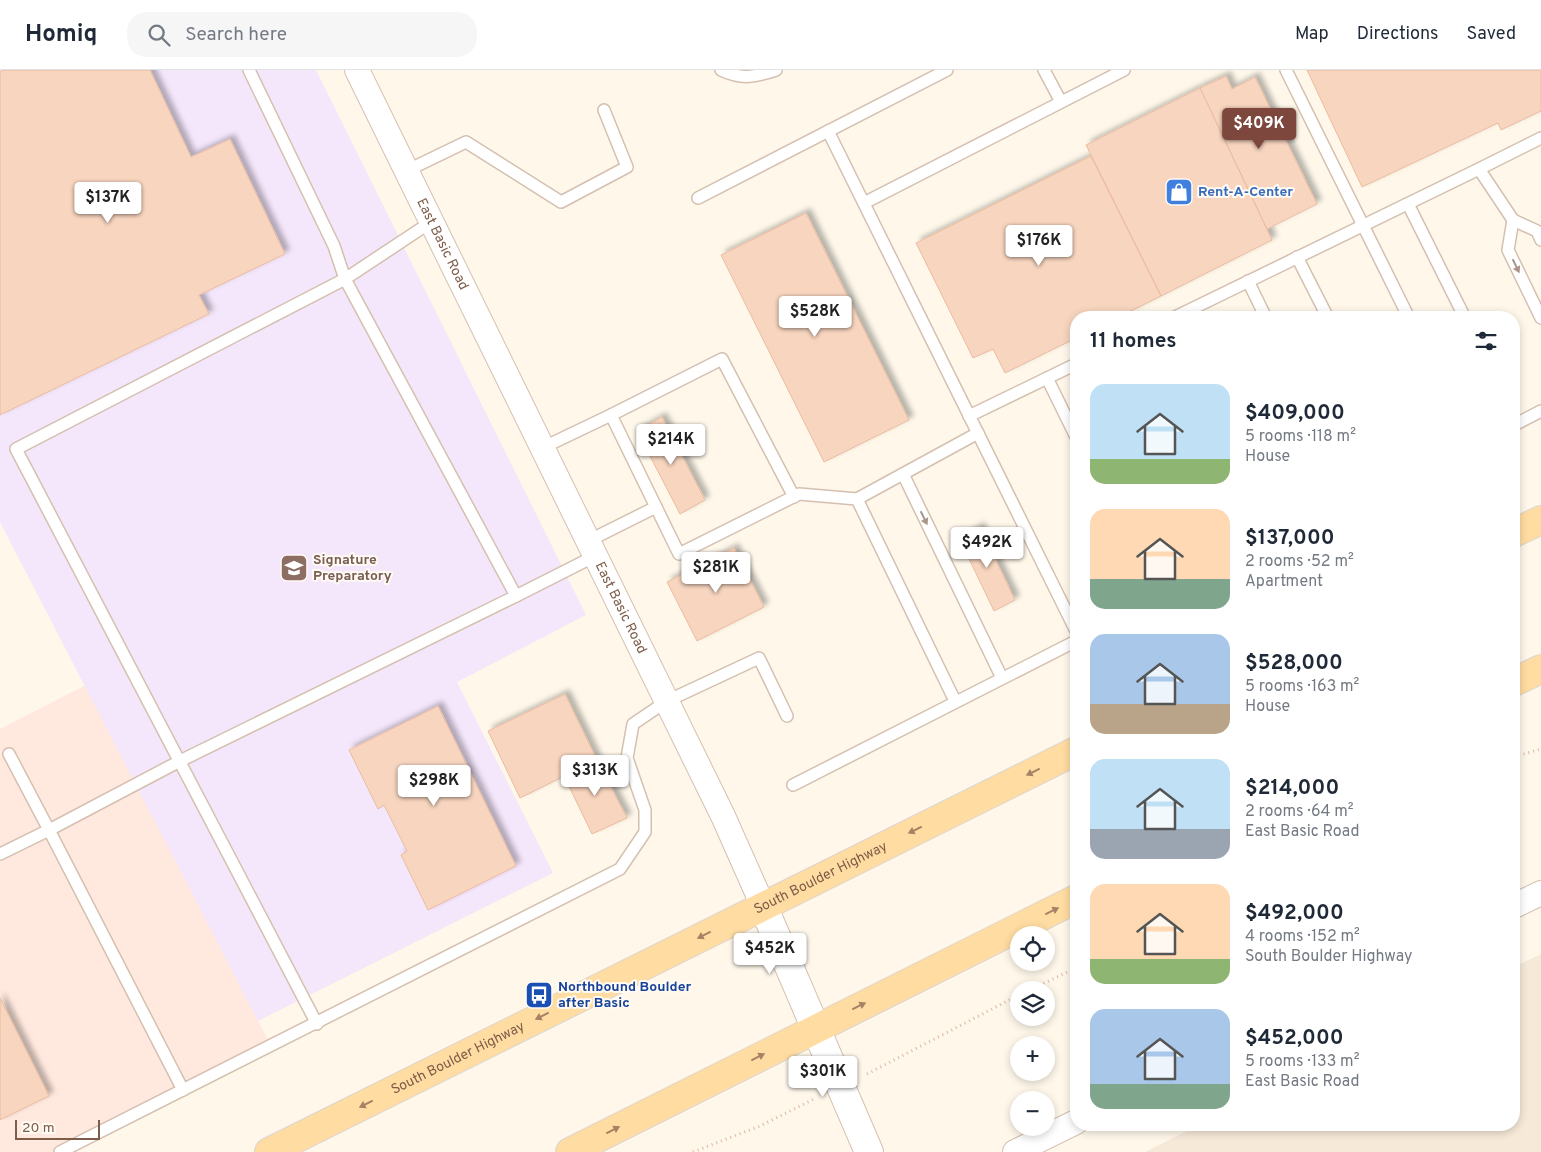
<!DOCTYPE html>
<html lang="en">
<head>
<meta charset="utf-8">
<style>
  :root { --surface:#fff; --page:#f6f6f7; --text:#1f2937; --muted:#747a83; --line:#e0e1e3; --accent:#7e473d }
  body { margin:0; font-family:Overpass,sans-serif; background:var(--page); color:var(--text); height:100vh; display:flex; flex-direction:column; font-size:19px; white-space:nowrap }
  * { box-sizing:border-box; margin:0 }
  p { font-size:16px; color:var(--muted) }
  .icon { flex:none; width:28px; height:28px; fill:none; stroke:currentColor; stroke-width:2; stroke-linecap:round; stroke-linejoin:round }
  .map { position:relative; flex:1; overflow:hidden }
  .panel { position:absolute; left:1070px; top:241px; width:450px; height:820px; display:flex; flex-direction:column; background:var(--surface); border-radius:20px; box-shadow:0 2px 8px #0003 }
  .panel>* { flex:none }
  .controls { position:absolute; left:1010px; top:856px; display:grid; gap:10px }
  .controls a { display:grid; place-items:center; width:45px; height:45px; border-radius:50%; background:var(--surface); box-shadow:0 2px 8px #0003; font-size:25px }
  .scale { position:absolute; left:15px; bottom:12px; width:85px; box-sizing:border-box; padding-left:5px; border:2px solid #7d5c49; border-top:0; font-size:14px; line-height:18px; white-space:nowrap; color:#7d5c49; -webkit-text-stroke:4px #fffaf3; paint-order:stroke }
  .price { position:absolute; translate:-50% -42px; padding:0 11px; border-radius:5px; background:#fff; color:#222; font-size:16px; line-height:32px; filter:drop-shadow(0 1px 2px #0008) }
  .price::after { content:''; position:absolute; left:50%; top:30px; width:15px; height:11px; margin-left:-8px; background:inherit; clip-path:polygon(0 0,100% 0,50% 100%) }
  .price.active { background:var(--accent); color:#fff }
  ul { padding:0; list-style:none }
  li { display:flex; align-items:center; gap:15px; height:125px; padding:0 20px }
  li span { display:grid; place-items:center; flex:none; width:140px; height:100px; border-radius:15px; color:#555 }
  li>.icon { margin-inline-start:auto }
  span .icon { width:60px; height:60px; fill:#fffc; stroke-width:1 }
  li b { font-size:21px }
  h2 { display:flex; justify-content:space-between; align-items:center; height:60px; padding:0 20px; font-size:21px }
  header { display:flex; align-items:center; gap:30px; box-sizing:border-box; height:70px; padding:0 25px; background:var(--surface); border-bottom:1px solid var(--line) }
  header strong { font-size:24px }
  nav { display:flex; gap:28px; margin-inline-start:auto; font-size:18px }
  .search { width:350px; height:45px; background:var(--page); display:flex; align-items:center; gap:12px; box-sizing:border-box; padding:0 18px; border-radius:20px; color:var(--muted); font-size:19px }
  .map>svg:first-child { display:block }
</style>
</head>
<body>
<header>
<strong>Homiq</strong>
<div class="search"><svg class="icon" aria-label="search" viewBox="0 0 24 24"><circle cx="10" cy="10" r="6"/><path d="M15 15l6 6"/></svg>Search here</div>
<nav><a>Map</a><a>Directions</a><a>Saved</a></nav>
</header>
<div class="map">
<svg width="1541" height="1082" viewBox="0 0 1541 1082">
  <defs>
    <filter id="shadow"><feDropShadow dx="4.5" dy="-4.5" stdDeviation="2.5" flood-color="#0004"/></filter>
  </defs>
  <rect width="100%" height="100%" fill="#fef7ea"/>
  <polygon fill="#f7e9d8" points="1541,884 1541,1082 1145,1082 1199,1055 1514,1055 1514,897"/>
  <polygon fill="#ffe8de" points="86,615 272,978 65,1082 0,1082 0,659"/>
  <polygon fill="#f4e6fb" points="0,0 316,0 586,545 457,612 553,803 258,951 0,452"/>
  <g fill="#f7d5bf" stroke="#ebbb9e" filter="url(#shadow)">
    <polygon points="4,0 150,0 191,87 230,69 285,184 199,225 209,244 0,345 0,2"/>
    <polygon points="1307,0 1541,0 1541,41 1501,60 1498,53 1362,117"/>
    <polygon points="1226,6 1232,19 1255,7 1317,134 1267,159 1200,18"/>
    <polygon points="1200,18 1272,170 1161,226 1086,75"/>
    <polygon points="1091,86 1161,226 1117,248 1076,248 1076,268 1005,303 993,279 973,288 916,173"/>
    <polygon points="806,143 909,350 824,392 721,185"/>
    <polygon points="662,347 705,430 680,444 637,361"/>
    <polygon points="980,457 1015,530 994,541 959,468"/>
    <polygon points="734,478 764,537 697,571 667,512"/>
    <polygon points="565,624 597,690 520,728 488,661"/>
    <polygon points="438,636 516,796 428,840 401,785 407,781 384,735 378,739 349,680"/>
    <polygon points="597,690 627,748 592,764 564,706"/>
    <polygon points="0,928 49,1026 0,1050"/>
  </g>
  <g fill="none" stroke-linecap="round" stroke-linejoin="round">
    <g stroke="#d5c0b0" stroke-width="14">
      <g id="service">
        <polyline points="249,0 334,176 345,209 431,152"/>
        <path d="M721,0C742,10 755,7 776,0"/>
        <polyline points="1044,0 1061,32"/>
        <polyline points="1286,0 1409,248"/>
        <polyline points="828,61 1076,561"/>
        <polyline points="1541,68 1479,99 1513,150 1537,161 1541,170"/>
        <polyline points="406,101 466,72 561,132 627,97 604,40"/>
        <polyline points="698,128 947,0"/>
        <polyline points="864,133 1124,0"/>
        <polyline points="1408,134 1465,248"/>
        <polyline points="1513,150 1508,180 1541,248"/>
        <polyline points="1297,187 1328,248"/>
        <polyline points="1248,211 1266,248"/>
        <polyline points="1173,248 1479,99"/>
        <polyline points="1047,308 1076,367"/>
        <polyline points="969,346 1076,294"/>
        <polyline points="1514,355 1541,341"/>
        <polyline points="542,378 611,345"/>
        <polyline points="903,404 1002,608"/>
        <polyline points="857,429 955,631"/>
        <polyline points="656,437 611,345 722,289 794,427"/>
        <polyline points="588,471 656,437 679,484 799,424 857,429 978,363"/>
        <polyline points="516,526 595,486"/>
        <polyline points="793,715 1076,571"/>
        <polyline points="0,784 49,760 9,684"/>
        <polyline points="183,1020 49,760 180,691 516,526 345,209 16,379 317,954"/>
        <polyline points="60,1082 620,799 645,762 645,740 627,688 633,654 667,631 759,588 787,646"/>
      </g>
    </g>
    <g stroke="#d5c0b0" stroke-width="26">
      <g id="minor">
        <path id="s1" d="M357,0L723,746L763,836"/>
        <polyline points="1514,836 1541,823"/>
        <polyline points="1015,1082 1076,1052"/>
      </g>
    </g>
    <g stroke="#d5c0b0" stroke-width="30">
      <polyline id="tertiary" points="763,836 869,1082"/>
    </g>
    <g stroke="#ddd5d0" stroke-width="30">
      <g id="primary">
        <polyline points="1514,463 1541,450"/>
        <polyline points="1514,612 1541,599"/>
        <path id="s2" d="M269,1082L1076,681"/>
        <polyline points="570,1082 1076,829"/>
      </g>
    </g>
    <g stroke="#ddb8a1" stroke-width="3" stroke-dasharray="1 4" stroke-linecap="butt">
      <polyline points="1514,687 1541,679"/>
      <polyline points="1030,920 1076,898"/>
      <polyline points="867,1004 1019,925"/>
      <polyline points="693,1082 760,1056 816,1028"/>
    </g>
    <use href="#service" stroke="#fff" stroke-width="11"/>
    <use href="#minor" stroke="#fff" stroke-width="24"/>
    <use href="#tertiary" stroke="#fff" stroke-width="28"/>
    <use href="#primary" stroke="#ffdca1" stroke-width="28"/>
  </g>
  <defs><path id="oneway-solid" d="M-6-.8H1V-3.2L6.5 0L1 3.2V.8H-6Z" transform="scale(1.25)"/></defs>
  <g fill="#aa9589">
    <use href="#oneway-solid" transform="translate(1516 196) rotate(64)"/>
    <use href="#oneway-solid" transform="translate(924 448) rotate(64)"/>
  </g>
  <g fill="#a48263">
    <use href="#oneway-solid" transform="translate(1033 702) rotate(154)"/>
    <use href="#oneway-solid" transform="translate(915 760) rotate(154)"/>
    <use href="#oneway-solid" transform="translate(1052 841) rotate(-26)"/>
    <use href="#oneway-solid" transform="translate(704 865) rotate(153)"/>
    <use href="#oneway-solid" transform="translate(859 936) rotate(-26)"/>
    <use href="#oneway-solid" transform="translate(542 946) rotate(153)"/>
    <use href="#oneway-solid" transform="translate(758 987) rotate(-27)"/>
    <use href="#oneway-solid" transform="translate(366 1034) rotate(153)"/>
    <use href="#oneway-solid" transform="translate(613 1060) rotate(-27)"/>
  </g>
  <defs>
    <g id="shop-square" transform="scale(1.4375)"><rect x="-9" y="-9" width="18" height="18" rx="4" fill="#3f7fe0" stroke="#fffaf3"/><path d="M-5-2.5h2.3a2.7 3.5 0 0 1 5.4 0H5L5.5 6h-11ZM-1.5-2.5h3a1.5 2.3 0 0 0-3 0Z" fill="#fff"/></g>
    <g id="school-square" transform="scale(1.4375)"><rect x="-9" y="-9" width="18" height="18" rx="4" fill="#8d6e63" stroke="#fffaf3"/><path d="M0-5L7-2L0 1L-7-2ZM-4 1L0 2.5L4 1V4Q0 6-4 4Z" fill="#fff"/></g>
    <g id="bus-square" transform="scale(1.4375)"><rect x="-9" y="-9" width="18" height="18" rx="4" fill="#1a4fb4" stroke="#fffaf3"/><path d="M-5-6H5V4H4V6H2V4H-2V6H-4V4H-5ZM-3.5-4V0h7V-4ZM-3.5 1.2v1.5H-2V1.2ZM2 1.2v1.5H3.5V1.2Z" fill="#fff"/></g>
  </defs>
  <g fill-rule="evenodd">
    <use href="#shop-square" x="1179" y="122"/>
    <use href="#school-square" x="294" y="498"/>
    <use href="#bus-square" x="539" y="925"/>
  </g>
  <g text-anchor="middle" dominant-baseline="central" stroke-width="4" stroke-linejoin="round" paint-order="stroke">
    <g font-size="14" font-weight="bold" fill="#366cbe" stroke="#fffaf3" text-anchor="start">
      <text x="1198" y="122">Rent-A-Center</text>
    </g>
    <g font-size="14" fill="#7d5c49" stroke="#fffaf3">
      <text stroke="none"><textPath href="#s1" startOffset="194">East Basic Road</textPath></text>
      <text stroke="none"><textPath href="#s1" startOffset="599">East Basic Road</textPath></text>
      <text stroke="none"><textPath href="#s2" startOffset="616">South Boulder Highway</textPath></text>
      <text stroke="none"><textPath href="#s2" startOffset="211">South Boulder Highway</textPath></text>
    </g>
    <g font-size="14" font-weight="bold" fill="#785e54" stroke="#fffaf3" text-anchor="start">
      <text x="313" y="490">Signature<tspan x="313" dy="16">Preparatory</tspan></text>
    </g>
    <g font-size="14" font-weight="bold" fill="#164399" stroke="#fffaf3" text-anchor="start">
      <text x="558" y="917">Northbound Boulder<tspan x="558" dy="16">after Basic</tspan></text>
    </g>
  </g>
</svg>
<div class="controls">
<a><svg class="icon" aria-label="locate" viewBox="0 0 24 24"><circle cx="12" cy="12" r="6"/><path d="M12 2v4M12 18v4M2 12h4M18 12h4"/></svg></a>
<a><svg class="icon" aria-label="layers" viewBox="0 0 24 24"><path d="M12 4l9 5-9 5-9-5zM3 14l9 5 9-5"/></svg></a>
<a>+</a>
<a>−</a>
</div>
<div class="scale">20 m</div>
<b class="price active" style="left:1259px;top:80px">$409K</b>
<b class="price" style="left:108px;top:154px">$137K</b>
<b class="price" style="left:1039px;top:197px">$176K</b>
<b class="price" style="left:815px;top:268px">$528K</b>
<b class="price" style="left:671px;top:396px">$214K</b>
<b class="price" style="left:987px;top:499px">$492K</b>
<b class="price" style="left:716px;top:524px">$281K</b>
<b class="price" style="left:595px;top:727px">$313K</b>
<b class="price" style="left:434px;top:737px">$298K</b>
<b class="price" style="left:770px;top:905px">$452K</b>
<b class="price" style="left:823px;top:1028px">$301K</b>
<section class="panel">
<h2>11 homes<svg class="icon" aria-label="filters" viewBox="0 0 24 24"><path d="M4 7h16M4 17h16"/><circle cx="9" cy="7" r="2"/><circle cx="15" cy="17" r="2"/></svg></h2>
<ul>
<li><span style="background:linear-gradient(#bfe0f5 75%,#8fb573 0)"><svg class="icon" aria-label="home" viewBox="0 0 24 24"><path d="M3 11l9-7 9 7M6 9v11h12V9"/></svg></span><div><b>$409,000</b><p>5 rooms · 118 m²</p><p>House</p></div></li>
<li><span style="background:linear-gradient(#ffd9b3 70%,#7fa58c 0)"><svg class="icon" aria-label="home" viewBox="0 0 24 24"><path d="M3 11l9-7 9 7M6 9v11h12V9"/></svg></span><div><b>$137,000</b><p>2 rooms · 52 m²</p><p>Apartment</p></div></li>
<li><span style="background:linear-gradient(#a9c7e8 70%,#b9a48a 0)"><svg class="icon" aria-label="home" viewBox="0 0 24 24"><path d="M3 11l9-7 9 7M6 9v11h12V9"/></svg></span><div><b>$528,000</b><p>5 rooms · 163 m²</p><p>House</p></div></li>
<li><span style="background:linear-gradient(#bfe0f5 70%,#9aa5b1 0)"><svg class="icon" aria-label="home" viewBox="0 0 24 24"><path d="M3 11l9-7 9 7M6 9v11h12V9"/></svg></span><div><b>$214,000</b><p>2 rooms · 64 m²</p><p>East Basic Road</p></div></li>
<li><span style="background:linear-gradient(#ffd9b3 75%,#8fb573 0)"><svg class="icon" aria-label="home" viewBox="0 0 24 24"><path d="M3 11l9-7 9 7M6 9v11h12V9"/></svg></span><div><b>$492,000</b><p>4 rooms · 152 m²</p><p>South Boulder Highway</p></div></li>
<li><span style="background:linear-gradient(#a9c7e8 75%,#7fa58c 0)"><svg class="icon" aria-label="home" viewBox="0 0 24 24"><path d="M3 11l9-7 9 7M6 9v11h12V9"/></svg></span><div><b>$452,000</b><p>5 rooms · 133 m²</p><p>East Basic Road</p></div></li>
</ul>
</section>
</div>
</body>
</html>
